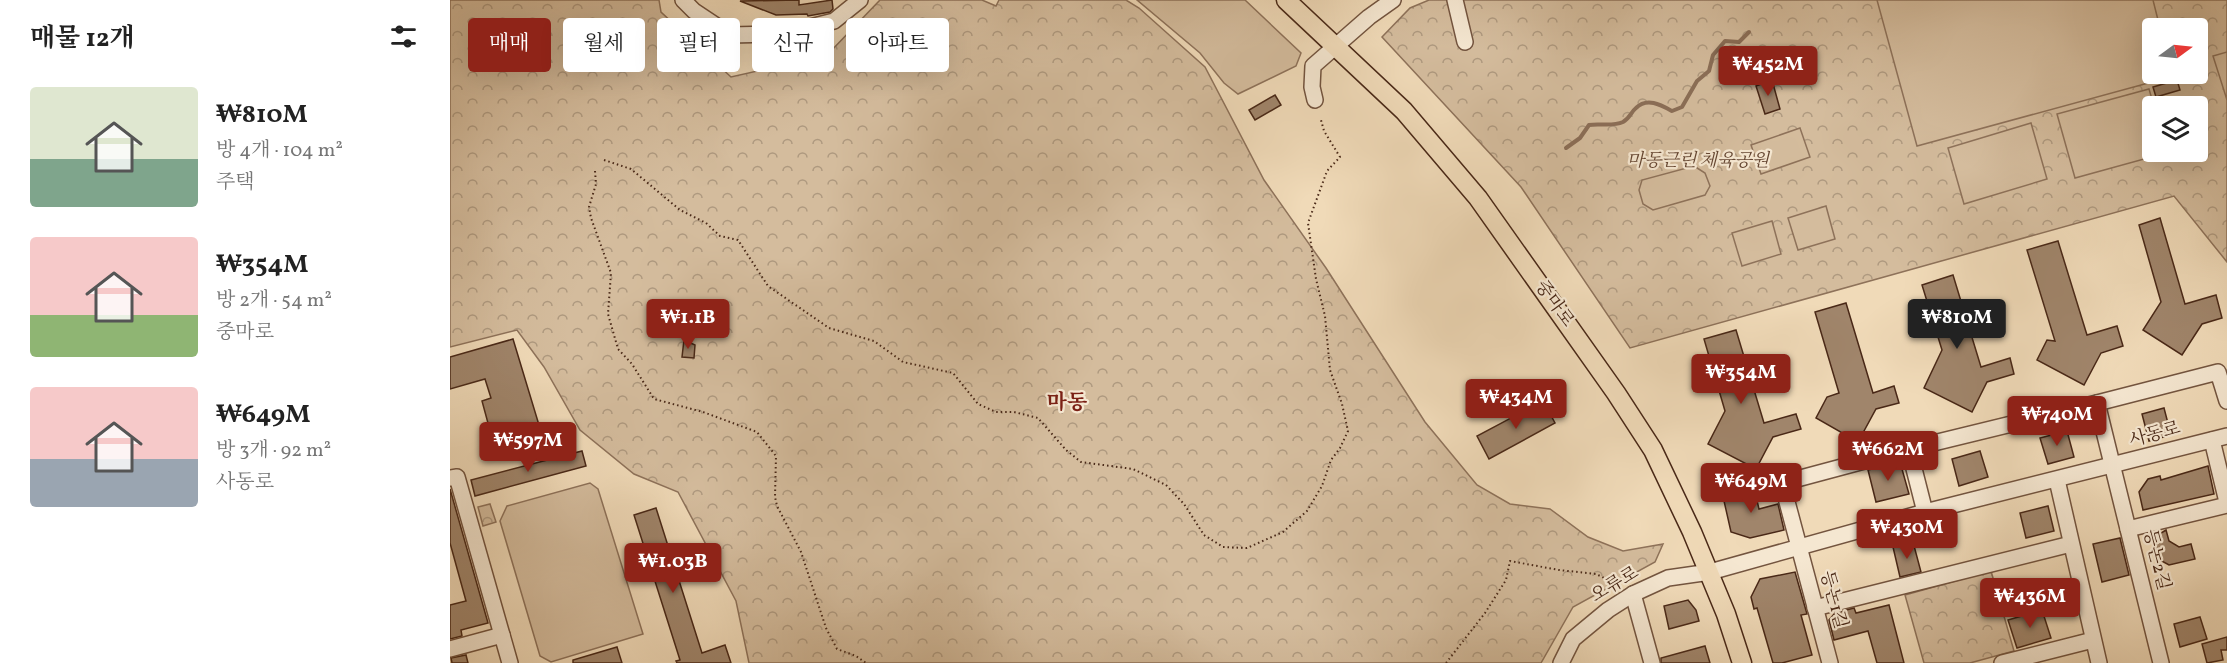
<!DOCTYPE html>
<html lang="ko">
<head>
<meta charset="utf-8">
<style>
  :root { --surface:#fff; --page:#f6f6f6; --text:#222; --muted:#767676; --accent:#8f2418 }
  body { margin:0; font-family:Vollkorn,"Noto Serif KR",serif; background:var(--page); color:var(--text); height:100vh; display:flex; flex-direction:column; font-size:22px; white-space:nowrap }
  * { box-sizing:border-box; margin:0 }
  p { font-size:20px; color:var(--muted) }
  .icon { flex:none; width:33px; height:33px; fill:none; stroke:currentColor; stroke-width:2; stroke-linecap:round; stroke-linejoin:round }
  .map { position:relative; flex:1; overflow:hidden }
  .details { display:flex; flex-direction:column; background:var(--surface); width:450px }
  .details>* { flex:none }
  .banner { position:absolute; left:18px; top:18px; width:570px; height:54px; display:flex; gap:12px }
  .needle { width:39px; rotate:75deg }
  .buttons { position:absolute; left:1692px; top:18px; display:grid; gap:12px }
  .buttons a { display:grid; place-items:center; width:66px; height:66px; border-radius:6px; background:var(--surface); box-shadow:0 6px 24px #0002; font-size:30px }
  .price { position:absolute; translate:-50% -51px; padding:0 14px; border-radius:6px; background:var(--accent); color:#fff; font-size:20px; line-height:39px; filter:drop-shadow(0 2px 3px #0008) }
  .price::after { content:''; position:absolute; left:50%; top:36px; width:18px; height:14px; margin-left:-9px; background:inherit; clip-path:polygon(0 0,100% 0,50% 100%) }
  .price.on { background:#222; color:#fff }
  ul { padding:0; list-style:none }
  li { display:flex; align-items:center; gap:18px; height:150px; padding:0 30px }
  li span { display:grid; place-items:center; flex:none; width:168px; height:120px; border-radius:6px; color:#555 }
  li>.icon { margin-inline-start:auto }
  span .icon { width:72px; height:72px; fill:#fffc; stroke-width:1 }
  li b { font-size:26px }
  h2 { display:flex; justify-content:space-between; align-items:center; height:72px; padding:0 30px; font-size:26px }
  .tag { padding:0 21px; border-radius:6px; background:var(--surface); box-shadow:0 6px 24px #0002; font-size:21px; line-height:54px }
  .tag.on { background:var(--accent); color:#fff }
  main { display:flex; flex:1; min-height:0 }
  .map>svg:first-child { display:block }
</style>
</head>
<body>
<main>
<section class="details">
<h2>매물 12개<svg class="icon" aria-label="filters" viewBox="0 0 24 24"><path d="M4 7h16M4 17h16"/><circle cx="9" cy="7" r="2"/><circle cx="15" cy="17" r="2"/></svg></h2>
<ul>
<li><span style="background:linear-gradient(#dfe7d0 60%,#7fa58c 0)"><svg class="icon" aria-label="home" viewBox="0 0 24 24"><path d="M3 11l9-7 9 7M6 9v11h12V9"/></svg></span><div><b>₩810M</b><p>방 4개 · 104 m²</p><p>주택</p></div></li>
<li><span style="background:linear-gradient(#f6c9c9 65%,#8fb573 0)"><svg class="icon" aria-label="home" viewBox="0 0 24 24"><path d="M3 11l9-7 9 7M6 9v11h12V9"/></svg></span><div><b>₩354M</b><p>방 2개 · 54 m²</p><p>중마로</p></div></li>
<li><span style="background:linear-gradient(#f6c9c9 60%,#9aa5b1 0)"><svg class="icon" aria-label="home" viewBox="0 0 24 24"><path d="M3 11l9-7 9 7M6 9v11h12V9"/></svg></span><div><b>₩649M</b><p>방 3개 · 92 m²</p><p>사동로</p></div></li>
</ul>
</section>
<div class="map">
<svg width="1777" height="663" viewBox="0 0 1777 663">
  <defs>
    <pattern id="forest-crowns" width="20" height="18" patternUnits="userSpaceOnUse" patternTransform="scale(1.5)"><rect width="20" height="18" fill="#d4bc9d"/><path d="M2 6a3 3 0 1 1 6 0M12 15a3 3 0 1 1 6 0" fill="none" stroke="#ae997f"/></pattern>
  </defs>
  <rect width="100%" height="100%" fill="#f0dab8"/>
  <filter id="stains"><feTurbulence type="fractalNoise" baseFrequency=".00333" numOctaves="4"/><feColorMatrix values="0 0 0 0 .2 0 0 0 0 .09 0 0 0 0 .02 0 0 0 .5 -.17"/></filter>
  <radialGradient id="worn" r=".72"><stop offset=".6" stop-color="#630" stop-opacity="0"/><stop offset="1" stop-color="#630" stop-opacity=".3"/></radialGradient>
  <g fill="url(#forest-crowns)" stroke="#8e725a" stroke-width="1.5" fill-rule="evenodd">
    <polygon points="0,0 209,0 211,12 281,77 377,55 430,0 532,0 546,6 549,0 676,0 689,8 755,67 814,180 876,268 975,422 1027,485 1060,504 1100,509 1138,537 1173,551 1213,544 1205,562 1123,607 1091,663 299,663 286,601 228,492 184,474 130,430 94,367 67,330 0,347"/>
    <path d="M979,0H1777V262L1724,196L1180,348L1071,187L932,37L960,8ZM1702,28H1748V74H1702ZM1702,106H1748V152H1702Z"/>
    <polygon points="40,504 46,522 33,526 28,507"/>
    <polygon points="1541,571 1564,651 1520,663 1474,663 1455,595"/>
  </g>
  <g fill="#d4bc9d" stroke="#8e725a" stroke-width="1.5">
    <polygon points="687,0 795,0 851,53 846,66 788,94 774,83 750,53"/>
    <polygon points="1427,0 1703,0 1710,28 1702,28 1702,74 1723,74 1724,76 1467,146"/>
    <polygon points="1777,52 1777,100 1763,56"/>
    <polygon points="1699,89 1704,106 1702,152 1716,152 1716,153 1625,178 1607,114"/>
    <polygon points="1581,123 1597,179 1514,204 1498,148"/>
    <polygon points="1350,128 1360,157 1311,174 1301,145"/>
    <polygon points="1244,166 1255,173 1260,186 1255,195 1203,210 1193,204 1189,190 1192,180"/>
    <polygon points="1376,206 1385,239 1348,250 1338,218"/>
    <polygon points="1322,221 1331,254 1292,266 1282,233"/>
    <polygon points="140,483 148,489 193,634 101,662 90,656 50,521 57,506"/>
  </g>
  <g fill="none" stroke-linecap="round" stroke-linejoin="round">
    <path stroke="#8b6e57" stroke-width="4" d="M1116,148L1130,138L1139,125C1150,123 1162,127 1173,122C1180,118 1181,112 1186,108C1197,97 1211,105 1222,111L1232,107L1247,81L1259,71L1263,55L1275,41L1289,42L1299,32"/>
  </g>
  <g fill="#a0856b" stroke="#492817" stroke-width="1.5">
    <polygon points="349,0 349,5 382,0 383,9 380,12 358,16 357,14 326,15 290,1"/>
    <polygon points="1322,80 1330,109 1315,114 1306,86"/>
    <polygon points="1727,80 1730,90 1706,97 1703,87"/>
    <polygon points="825,95 831,105 805,120 799,110"/>
    <polygon points="1710,218 1735,304 1766,295 1772,318 1752,324 1732,355 1693,330 1711,302 1689,225"/>
    <polygon points="1608,241 1637,335 1667,326 1673,346 1651,353 1634,385 1587,360 1597,340 1605,341 1577,250"/>
    <polygon points="1503,275 1531,367 1560,358 1564,374 1537,382 1522,412 1474,388 1492,350 1472,285"/>
    <polygon points="1396,303 1423,393 1444,386 1449,403 1426,409 1408,442 1366,418 1377,397 1389,393 1365,312"/>
    <polygon points="1286,330 1314,423 1346,414 1351,429 1323,437 1306,469 1258,444 1275,411 1254,339"/>
    <polygon points="63,339 92,435 45,449 32,401 41,398 35,379 0,389 0,357"/>
    <polygon points="234,340 245,345 244,358 232,357"/>
    <polygon points="1093,401 1105,423 1039,459 1027,436"/>
    <polygon points="1714,408 1721,435 1699,441 1692,414"/>
    <polygon points="1617,431 1624,457 1598,464 1590,438"/>
    <polygon points="132,451 136,466 25,496 21,480"/>
    <polygon points="1530,451 1538,477 1509,486 1502,459"/>
    <polygon points="1450,462 1459,494 1426,502 1418,470"/>
    <polygon points="1758,466 1764,494 1693,510 1689,492 1698,479 1710,476 1711,480"/>
    <polygon points="1303,484 1309,509 1328,504 1334,530 1300,538 1281,532 1272,492"/>
    <polygon points="0,489 38,623 11,630 12,636 0,639 0,605 16,601 0,543"/>
    <polygon points="1598,506 1604,531 1576,538 1570,513"/>
    <polygon points="206,508 252,653 275,645 281,663 227,663 226,661 230,660 184,515"/>
    <polygon points="1716,530 1719,541 1729,547 1741,544 1745,559 1719,565 1708,559 1703,538"/>
    <polygon points="1670,538 1679,575 1652,582 1643,544"/>
    <polygon points="1463,542 1471,572 1450,577 1443,547"/>
    <polygon points="1345,572 1357,614 1351,615 1362,655 1332,663 1323,663 1307,608 1304,609 1301,597 1310,579"/>
    <polygon points="1238,600 1246,610 1249,621 1219,629 1214,606"/>
    <polygon points="1439,605 1454,663 1427,663 1418,631 1384,640 1379,620 1385,613 1404,608 1406,613"/>
    <polygon points="1592,610 1601,638 1567,648 1558,620"/>
    <polygon points="1750,617 1757,639 1730,647 1724,624"/>
    <polygon points="1777,637 1777,650 1771,650 1773,660 1757,663 1752,644"/>
    <polygon points="1255,646 1260,663 1211,663 1211,658"/>
    <polygon points="167,647 172,663 123,663 123,660"/>
    <polygon points="16,655 18,663 2,663 1,658"/>
  </g>
  <g fill="none" stroke-linecap="round" stroke-linejoin="round">
    <g stroke="#73543f" stroke-width="18">
      <g id="minor">
        <polyline points="233,0 244,11 280,35 332,34 384,21 410,0"/>
        <polyline points="1005,0 1015,42"/>
        <polyline points="865,100 862,87 863,66 919,17 943,0"/>
        <polyline points="1647,403 1768,372 1777,401"/>
        <polyline points="1762,440 1777,502"/>
        <polyline points="1459,449 1647,403 1711,663"/>
        <polyline points="0,478 7,477 60,663"/>
        <polyline points="1607,480 1649,663"/>
        <polyline points="1678,529 1777,505"/>
        <polyline points="1183,594 1202,663"/>
        <polyline points="1365,608 1621,544"/>
        <polyline points="0,649 52,635"/>
        <polyline points="1111,663 1123,639 1158,610 1183,594 1218,578 1260,572 1475,512 1777,436"/>
        <polyline points="1380,663 1332,483 1459,449 1475,512"/>
        <polyline points="1552,663 1643,640"/>
      </g>
    </g>
    <g stroke="#492817" stroke-width="21">
      <polyline id="major" points="836,0 954,111 1028,198 1166,393 1203,450 1242,532 1276,614 1292,663"/>
    </g>
    <g stroke="#492817" stroke-width="2" stroke-dasharray="1.5 3" stroke-linecap="butt">
      <polyline points="154,160 181,169 230,210 256,223 270,236 288,240 318,286 379,328 424,341 453,362 503,373 528,404 546,412 564,412 588,418 616,450 631,462 683,469 716,485 734,504 754,535 773,547 797,548 833,532 857,511 872,486 881,460 890,448 898,431 892,404 880,370 875,316 866,279 858,223 877,171 890,157 874,131 871,120"/>
      <polyline points="145,171 146,184 139,207 141,218 161,273 158,314 168,349 182,364 204,399 253,412 307,432 326,456 325,497 327,506 351,552 376,628 387,649 406,656 416,663"/>
      <polyline points="996,663 1035,613 1056,580 1060,561 1109,570 1146,574 1171,586"/>
    </g>
    <use href="#minor" stroke="#f5e7d1" stroke-width="15"/>
    <use href="#major" stroke="#f0dab8" stroke-width="18"/>
  </g>
  <g text-anchor="middle" dominant-baseline="central" stroke-width="4.5" stroke-linejoin="round" paint-order="stroke">
    <g font-size="18" font-style="italic" fill="#654632" stroke="#f5e7d1">
      <text x="1248" y="161">마동근린 체육공원</text>
    </g>
    <g font-size="18" fill="#492817" stroke="#f5e7d1">
      <text transform="translate(1104 304) rotate(54)">중마로</text>
      <text transform="translate(1705 435) rotate(-15)">사동로</text>
      <text transform="translate(1706 560) rotate(76)">등논2길</text>
      <text transform="translate(1165 585) rotate(-31)">오류로</text>
      <text transform="translate(1383 600) rotate(75)">등논1길</text>
    </g>
    <g font-size="21" font-weight="bold" fill="#7a1f14" stroke="#f5e7d1">
      <text x="617" y="403">마동</text>
    </g>
  </g>
  <rect width="100%" height="100%" filter="url(#stains)"/>
  <rect width="100%" height="100%" fill="url(#worn)"/>
</svg>
<div class="buttons">
<a><svg class="needle" viewBox="-14 -14 28 28"><path d="M0-13l5 13h-10z" fill="#e53935"/><path d="M0 13l5-13h-10z" fill="#767676"/></svg></a>
<a><svg class="icon" aria-label="layers" viewBox="0 0 24 24"><path d="M12 4l9 5-9 5-9-5zM3 14l9 5 9-5"/></svg></a>
</div>
<b class="price" style="left:1318px;top:97px">₩452M</b>
<b class="price" style="left:238px;top:350px">₩1.1B</b>
<b class="price on" style="left:1507px;top:350px">₩810M</b>
<b class="price" style="left:1291px;top:405px">₩354M</b>
<b class="price" style="left:1066px;top:430px">₩434M</b>
<b class="price" style="left:1607px;top:447px">₩740M</b>
<b class="price" style="left:78px;top:473px">₩597M</b>
<b class="price" style="left:1438px;top:482px">₩662M</b>
<b class="price" style="left:1301px;top:514px">₩649M</b>
<b class="price" style="left:1457px;top:560px">₩430M</b>
<b class="price" style="left:223px;top:594px">₩1.03B</b>
<b class="price" style="left:1580px;top:629px">₩436M</b>
<div class="banner">
<a class="tag on">매매</a>
<a class="tag">월세</a>
<a class="tag">필터</a>
<a class="tag">신규</a>
<a class="tag">아파트</a>
</div>
</div>
</main>
</body>
</html>
